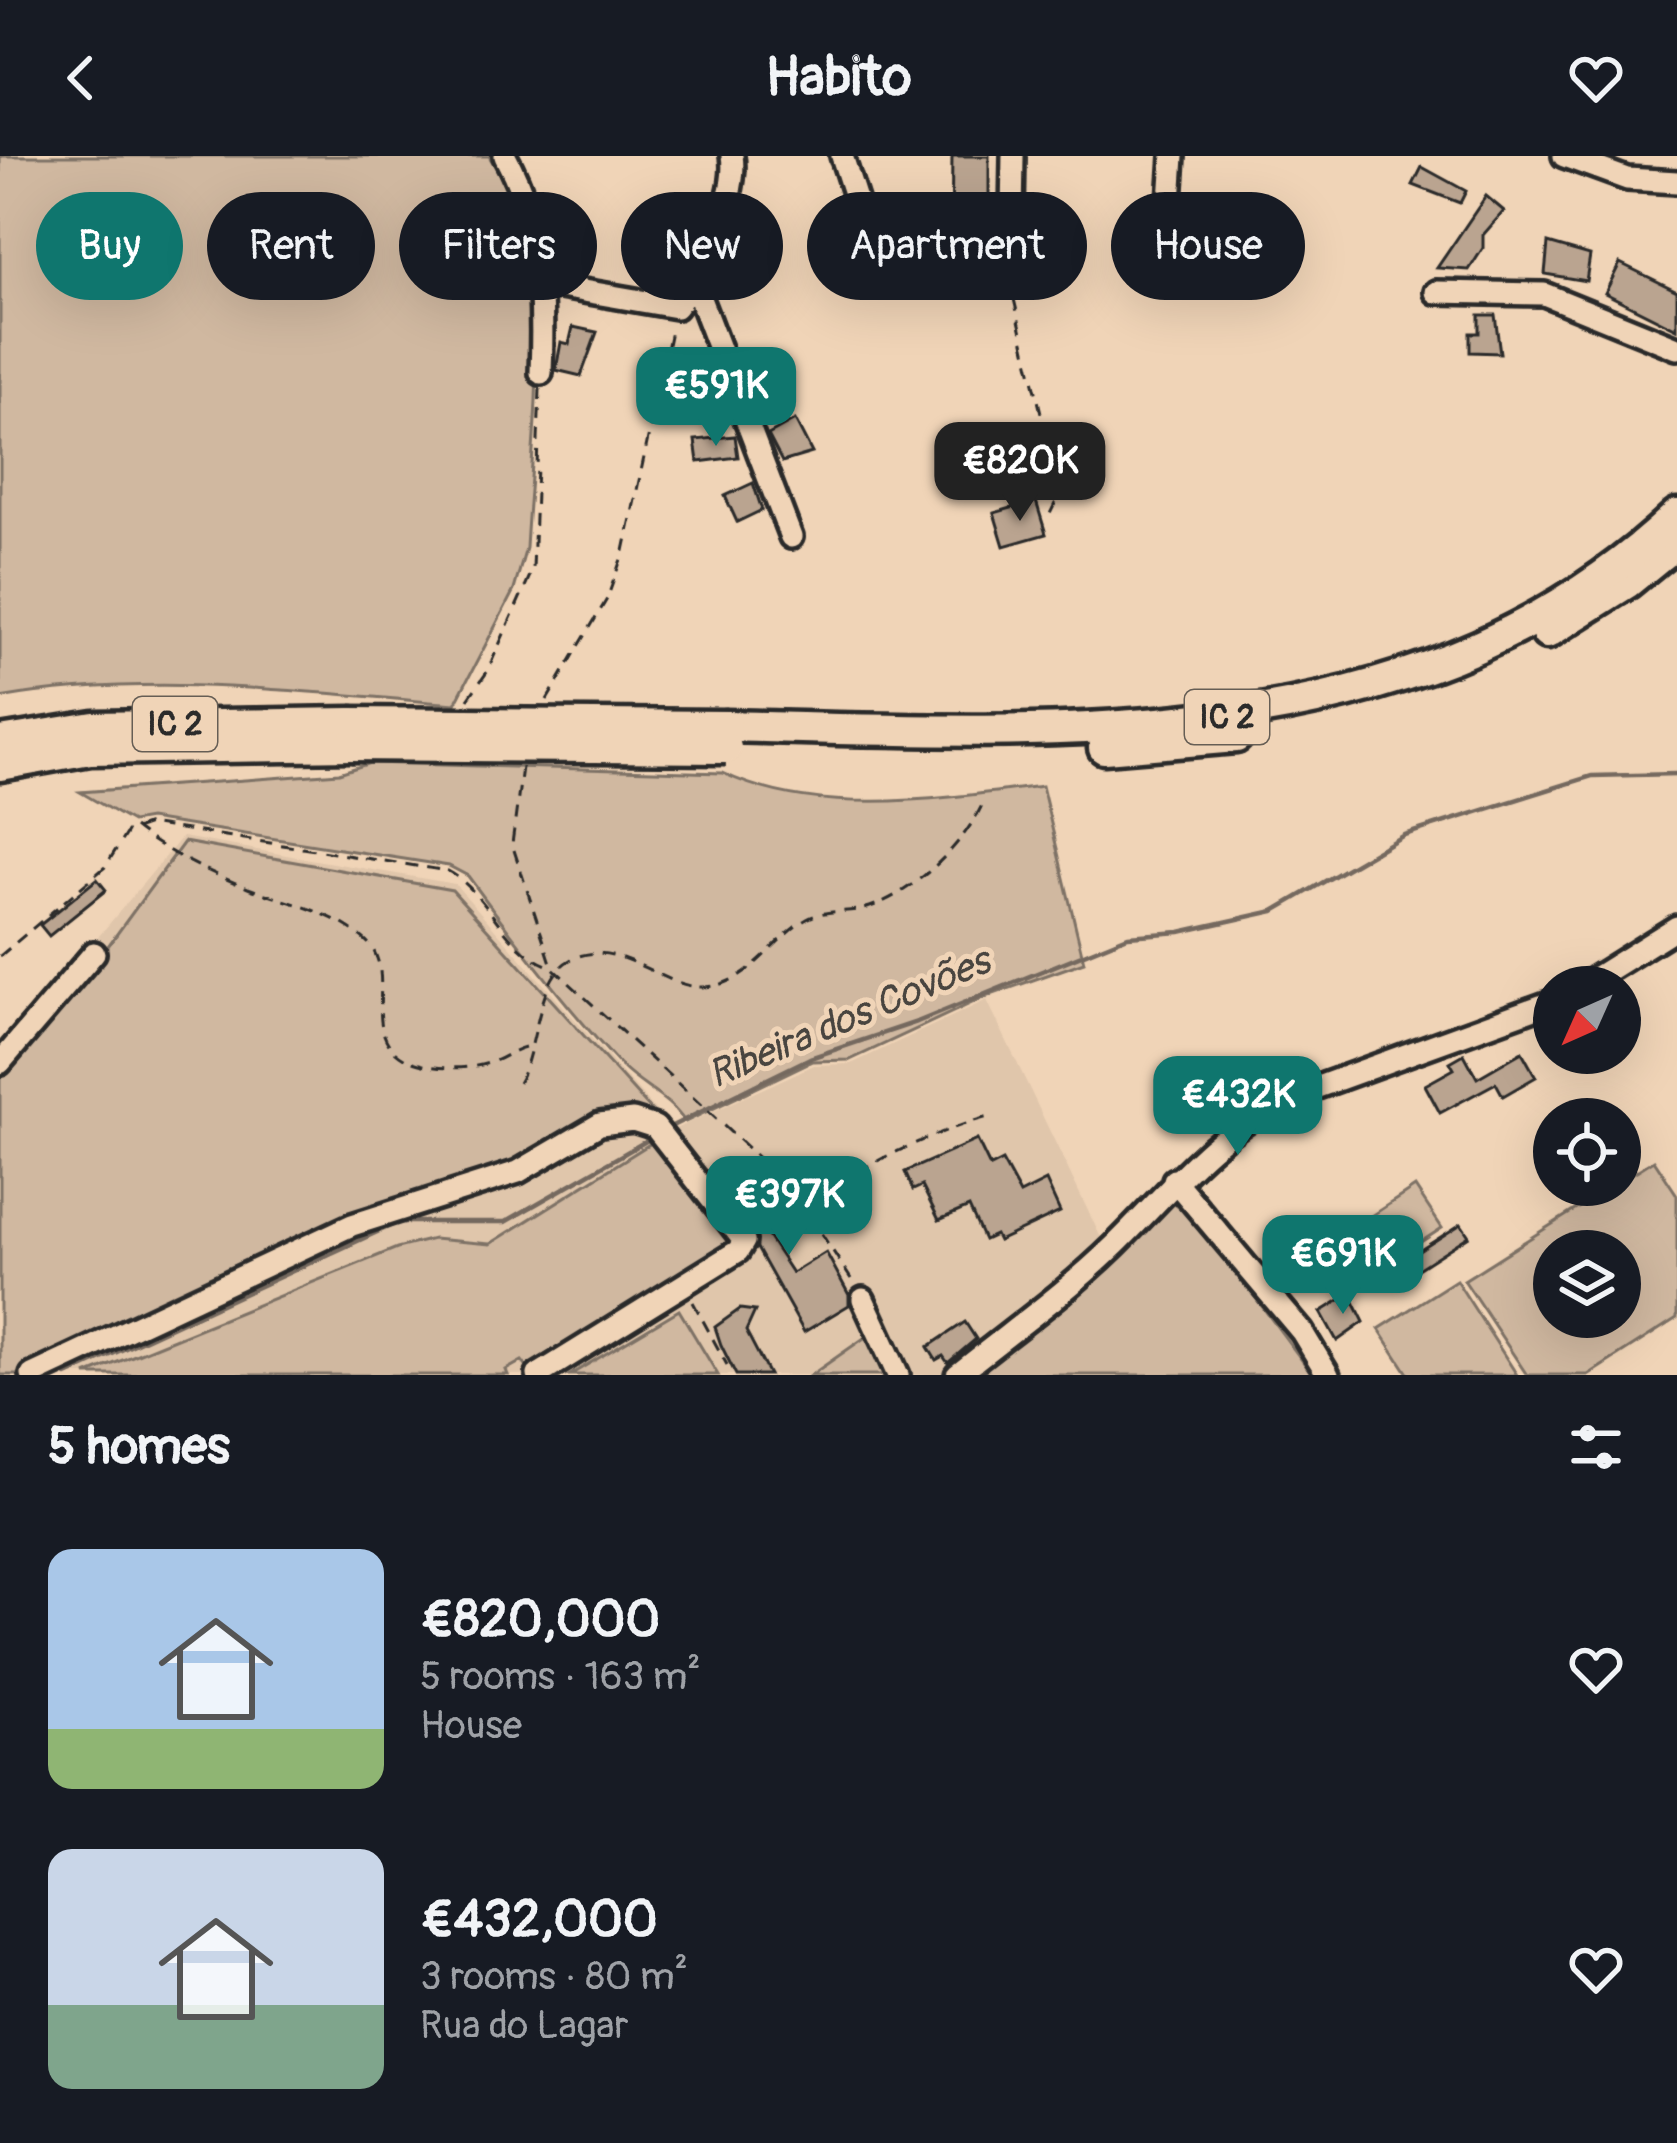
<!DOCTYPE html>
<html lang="en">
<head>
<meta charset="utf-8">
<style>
  :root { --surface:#171b24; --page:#242831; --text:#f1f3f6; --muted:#9ea1a6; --accent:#0f766e }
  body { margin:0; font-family:Pangolin,sans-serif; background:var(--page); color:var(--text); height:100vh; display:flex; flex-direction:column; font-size:45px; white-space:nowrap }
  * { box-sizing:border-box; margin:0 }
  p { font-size:39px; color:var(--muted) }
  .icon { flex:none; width:66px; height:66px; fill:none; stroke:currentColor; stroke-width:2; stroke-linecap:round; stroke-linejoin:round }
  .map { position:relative; height:1219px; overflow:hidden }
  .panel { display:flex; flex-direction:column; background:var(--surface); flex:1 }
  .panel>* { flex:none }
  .hud { position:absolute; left:36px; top:36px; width:1605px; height:108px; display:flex; gap:24px }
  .needle { width:78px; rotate:225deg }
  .controls { position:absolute; left:1533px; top:810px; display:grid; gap:24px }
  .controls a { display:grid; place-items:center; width:108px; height:108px; border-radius:50%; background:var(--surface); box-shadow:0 12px 48px #0002; font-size:60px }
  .price { position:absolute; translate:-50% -102px; padding:0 27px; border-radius:24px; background:var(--accent); color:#fff; font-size:39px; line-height:78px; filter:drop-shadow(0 3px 6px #0008) }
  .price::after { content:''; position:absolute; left:50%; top:72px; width:36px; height:27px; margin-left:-18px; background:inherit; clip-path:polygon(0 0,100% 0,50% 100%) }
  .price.active { background:#222; color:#fff }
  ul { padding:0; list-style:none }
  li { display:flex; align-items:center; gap:36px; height:300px; padding:0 48px }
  li span { display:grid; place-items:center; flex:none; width:336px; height:240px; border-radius:24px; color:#555 }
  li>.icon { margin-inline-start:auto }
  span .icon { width:144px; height:144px; fill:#fffc; stroke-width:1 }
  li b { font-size:51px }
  h2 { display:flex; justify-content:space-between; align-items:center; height:144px; padding:0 48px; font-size:51px }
  .tag { padding:0 42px; border-radius:54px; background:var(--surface); box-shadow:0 12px 48px #0002; font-size:42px; line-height:108px }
  .tag.active { background:var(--accent); color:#fff }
  header { display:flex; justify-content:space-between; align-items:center; height:156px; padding:0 48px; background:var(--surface); font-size:54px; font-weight:800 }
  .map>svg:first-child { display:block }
</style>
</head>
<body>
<header><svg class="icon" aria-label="back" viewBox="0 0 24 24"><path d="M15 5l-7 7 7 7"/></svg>Habito<svg class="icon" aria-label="heart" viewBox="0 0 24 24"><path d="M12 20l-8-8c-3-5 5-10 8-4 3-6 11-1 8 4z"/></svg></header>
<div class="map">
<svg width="1677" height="1219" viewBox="0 0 1677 1219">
  <rect width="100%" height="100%" fill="#f0d4b7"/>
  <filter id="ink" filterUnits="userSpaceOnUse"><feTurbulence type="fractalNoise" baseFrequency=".00833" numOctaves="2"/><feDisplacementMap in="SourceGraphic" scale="24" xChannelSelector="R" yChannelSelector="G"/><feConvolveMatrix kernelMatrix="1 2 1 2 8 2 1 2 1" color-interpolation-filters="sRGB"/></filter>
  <g filter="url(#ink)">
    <polygon fill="#e0c6ab" points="182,681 455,728 673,974 814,909 851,908 987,844 1102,1084 1065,1120 941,1219 0,1219 0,898"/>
    <g fill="#d0b8a0" stroke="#7e7266" stroke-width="3" fill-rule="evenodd">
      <path d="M0,0H489C560,115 533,264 526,392L514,434L455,548C306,536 148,516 0,542Z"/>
      <path d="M370,607L723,617C815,662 942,643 1042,630L1084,806L985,841L850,904L812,905L685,966C668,941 643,932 622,911C566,851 517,787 468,720L449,710L149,663L132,666L80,636L339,617Z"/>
      <polygon points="184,686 452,734 671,976 635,959 516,1011 349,1060 16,1219 0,1219 0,918 103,797"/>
      <polygon points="656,984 734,1089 526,1210 522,1205 506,1214 508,1219 86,1219 397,1092 433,1083 490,1088"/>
      <path d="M1654,1004L1677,1039V1162L1588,1219H1527L1464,1124ZM1554,1095H1620V1161H1554Z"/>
      <polygon points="1415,1031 1442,1072 1363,1124 1336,1083"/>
      <polygon points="1169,1044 1200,1067 1313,1219 970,1219"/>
      <polygon points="1456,1124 1517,1219 1409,1219 1379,1173"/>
      <polygon points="679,1154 718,1219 570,1219"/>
      <polygon points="867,1180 885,1219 811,1219"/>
    </g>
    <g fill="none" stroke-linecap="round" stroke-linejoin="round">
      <g stroke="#74695f" stroke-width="4.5">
        <polyline points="668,972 810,902 917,866 1128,780 1180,776 1274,755 1404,679 1592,620 1677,618"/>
        <polyline points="67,1219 399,1066 505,1066 653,981"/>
      </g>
    </g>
    <g fill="#baa490" stroke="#2b2b2b" stroke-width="3">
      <polygon points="952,0 989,0 989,81 951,80"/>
      <polygon points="1422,11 1466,35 1460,47 1413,29"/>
      <polygon points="1486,40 1504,55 1483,79 1483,92 1469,114 1437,112"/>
      <polygon points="1548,87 1590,99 1586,125 1545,118"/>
      <polygon points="1620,107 1677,135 1677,173 1605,137"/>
      <polygon points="1479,159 1495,159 1500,197 1470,196 1470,177 1479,177"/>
      <polygon points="573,171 597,176 581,220 556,214 561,186 569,188"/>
      <polygon points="795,264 812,297 782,306 768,279"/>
      <polygon points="735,280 738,301 698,306 695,284"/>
      <polygon points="753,327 762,354 737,366 725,340"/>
      <polygon points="1036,345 1046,378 1004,390 994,357"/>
      <polygon points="97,723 106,734 49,780 40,769"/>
      <polygon points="1522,896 1536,921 1503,940 1496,927 1440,957 1425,929 1454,913 1450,906 1464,898 1477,922"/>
      <polygon points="977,984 990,1011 1002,1005 1020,1038 1046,1025 1060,1056 998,1085 995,1079 984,1084 969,1051 939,1064 922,1030 913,1034 905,1016"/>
      <polygon points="748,1008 780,1041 754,1059 792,1117 826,1096 849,1139 849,1149 804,1176 757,1092 756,1076 722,1032"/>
      <polygon points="1461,1068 1469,1080 1402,1123 1394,1111"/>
      <polygon points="1350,1138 1364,1166 1337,1185 1321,1156"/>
      <polygon points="740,1153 755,1155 746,1175 769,1219 736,1219 721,1189 715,1171"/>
      <polygon points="965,1166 976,1183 948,1207 943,1200 936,1204 928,1191"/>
    </g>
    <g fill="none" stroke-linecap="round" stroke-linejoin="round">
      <g stroke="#2b2b2b" stroke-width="30">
        <g id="minor">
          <path d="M505,0C542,69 544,140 541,217"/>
          <polyline points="842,0 861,59"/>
          <polyline points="1564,0 1627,23 1677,26"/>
          <polyline points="1166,107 1173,0"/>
          <polyline points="1011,123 1013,0"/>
          <polyline points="694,127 791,381"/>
          <path d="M543,128L676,151C700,119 739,40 732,0"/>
          <polyline points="1436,136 1544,138 1677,192"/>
          <polyline points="1581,831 1677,771"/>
          <polyline points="0,907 94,797"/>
          <polyline points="1174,1024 1302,1176 1328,1219"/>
          <polyline points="863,1143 898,1219"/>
          <polyline points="32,1219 352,1069 518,1016 600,968 633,964 655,971 744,1085 738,1095 538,1219"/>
          <path d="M957,1219C1010,1176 1066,1137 1115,1089C1170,1035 1211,980 1282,944L1554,845"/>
        </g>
      </g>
      <g stroke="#2b2b2b" stroke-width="39">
        <g id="highway">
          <polyline points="1547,477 1628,426 1677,386"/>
          <path d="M726,570C1054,578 1419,603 1677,359"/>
          <polyline points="0,586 94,571 351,567"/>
          <polyline points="1104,592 1236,581"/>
          <polyline points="0,609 90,593 351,589"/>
        </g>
      </g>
      <g stroke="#2b2b2b" stroke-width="3" stroke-dasharray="12 9" stroke-linecap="butt">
        <polyline points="1014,143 1060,337 1050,358"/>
        <polyline points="468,543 487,516 533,413 540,233"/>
        <polyline points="547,544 607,443 624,395 672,170"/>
        <polyline points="522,611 512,688 552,810"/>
        <path d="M134,671C166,697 211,717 248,732C289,747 332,755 365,784C402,817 354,880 410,905C433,914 469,914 492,906C504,902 513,894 525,891"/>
        <path d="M0,800L105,711L127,676L149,668L448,715C491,739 502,794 552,811L793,1034L853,1126"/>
        <path d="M518,927C537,899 536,822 570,804C617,779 659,831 702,831C750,830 770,784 807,763C826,752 850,758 870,751C914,736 964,689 983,647"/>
        <path d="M811,1055C820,1023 960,965 994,960"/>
        <polyline points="693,1146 727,1209"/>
      </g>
      <use href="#minor" stroke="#f0d4b7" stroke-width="21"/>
      <use href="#highway" stroke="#f0d4b7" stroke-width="30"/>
      <g stroke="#2b2b2b" stroke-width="39" stroke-linecap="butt">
        <g id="highway-bridge">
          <polyline points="351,567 726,570"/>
          <polyline points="351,589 726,592"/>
        </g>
      </g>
      <use href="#highway-bridge" stroke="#f0d4b7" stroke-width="30"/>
    </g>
  </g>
  <g text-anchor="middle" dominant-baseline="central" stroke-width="10" stroke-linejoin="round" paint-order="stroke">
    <g fill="#f0d4b7" stroke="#665e55" stroke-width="3">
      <rect x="1185" y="534" width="84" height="54" rx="9"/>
      <rect x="133" y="541" width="84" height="54" rx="9"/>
    </g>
    <g font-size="33" font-weight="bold" fill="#2b2b2b">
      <text x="1227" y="561">IC 2</text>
      <text x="175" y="568">IC 2</text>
    </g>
    <g font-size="39" font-style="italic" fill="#494540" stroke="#f0d4b7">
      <text transform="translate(849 862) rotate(-23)">Ribeira dos Covões</text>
    </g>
  </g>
</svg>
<div class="controls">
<a><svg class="needle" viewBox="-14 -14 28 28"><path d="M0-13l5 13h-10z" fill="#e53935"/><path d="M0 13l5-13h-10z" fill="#9ea1a6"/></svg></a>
<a><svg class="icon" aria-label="locate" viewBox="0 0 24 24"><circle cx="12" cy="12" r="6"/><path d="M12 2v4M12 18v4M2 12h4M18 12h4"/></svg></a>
<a><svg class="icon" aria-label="layers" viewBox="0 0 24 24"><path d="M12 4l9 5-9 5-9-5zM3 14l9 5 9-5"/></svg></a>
</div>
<b class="price" style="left:716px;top:293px">€591K</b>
<b class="price active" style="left:1020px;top:368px">€820K</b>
<b class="price" style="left:1238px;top:1002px">€432K</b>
<b class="price" style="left:789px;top:1102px">€397K</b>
<b class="price" style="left:1343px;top:1161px">€691K</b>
<div class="hud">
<a class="tag active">Buy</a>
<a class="tag">Rent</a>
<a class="tag">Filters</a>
<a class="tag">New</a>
<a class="tag">Apartment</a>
<a class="tag">House</a>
</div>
</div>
<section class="panel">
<h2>5 homes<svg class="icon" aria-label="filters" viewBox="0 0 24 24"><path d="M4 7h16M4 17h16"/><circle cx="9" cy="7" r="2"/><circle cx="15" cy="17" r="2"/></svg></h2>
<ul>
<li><span style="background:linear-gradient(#a9c7e8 75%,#8fb573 0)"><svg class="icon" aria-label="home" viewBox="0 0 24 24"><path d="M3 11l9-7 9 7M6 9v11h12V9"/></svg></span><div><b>€820,000</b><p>5 rooms · 163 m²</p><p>House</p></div><svg class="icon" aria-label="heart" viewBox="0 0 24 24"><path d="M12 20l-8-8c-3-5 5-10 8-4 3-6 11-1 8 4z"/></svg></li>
<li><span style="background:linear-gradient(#c9d6e8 65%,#7fa58c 0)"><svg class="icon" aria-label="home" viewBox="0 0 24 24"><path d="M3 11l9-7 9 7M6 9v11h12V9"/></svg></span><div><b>€432,000</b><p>3 rooms · 80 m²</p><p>Rua do Lagar</p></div><svg class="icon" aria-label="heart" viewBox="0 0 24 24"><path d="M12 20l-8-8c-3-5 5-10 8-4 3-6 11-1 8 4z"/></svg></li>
</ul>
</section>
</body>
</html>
